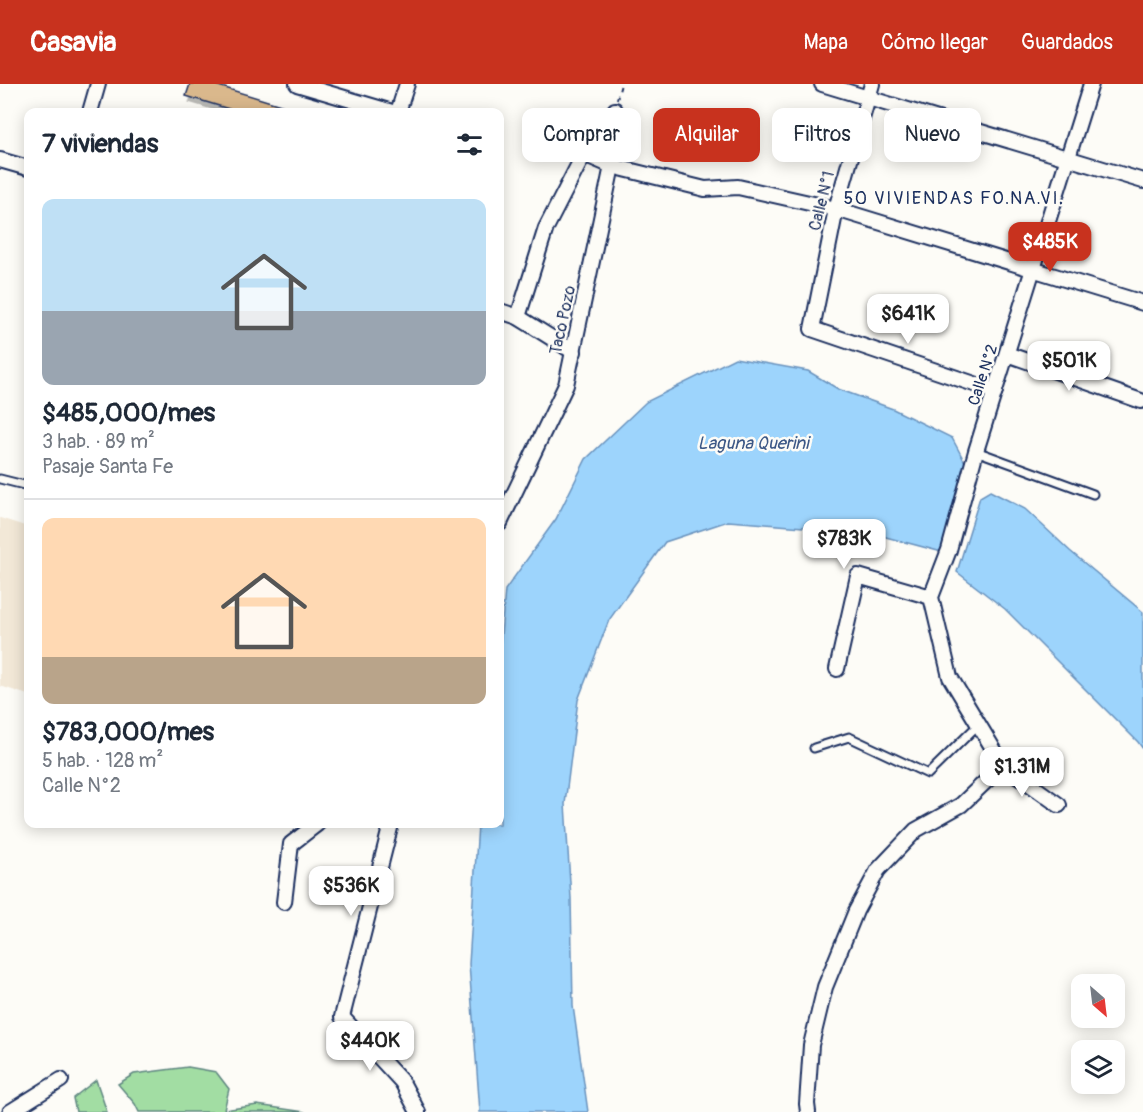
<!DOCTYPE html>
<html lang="es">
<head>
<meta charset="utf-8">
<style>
  :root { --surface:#fff; --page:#f6f6f7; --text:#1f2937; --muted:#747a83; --line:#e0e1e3; --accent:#c8321e }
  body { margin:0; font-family:Pangolin,sans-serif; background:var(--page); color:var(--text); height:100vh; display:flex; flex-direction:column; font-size:22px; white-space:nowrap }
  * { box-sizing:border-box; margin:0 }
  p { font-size:20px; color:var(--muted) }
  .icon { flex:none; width:33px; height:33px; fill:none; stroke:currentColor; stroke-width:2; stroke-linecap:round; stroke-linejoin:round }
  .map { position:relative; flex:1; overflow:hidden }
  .details { position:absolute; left:24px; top:24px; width:480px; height:720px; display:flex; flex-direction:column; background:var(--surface); border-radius:12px; box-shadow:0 3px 15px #0003 }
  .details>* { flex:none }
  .guide { position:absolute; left:522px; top:24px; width:531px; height:54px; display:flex; gap:12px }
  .needle { width:39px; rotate:152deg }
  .tools { position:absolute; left:1071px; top:890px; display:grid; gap:12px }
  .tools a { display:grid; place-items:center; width:54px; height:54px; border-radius:12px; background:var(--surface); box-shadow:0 3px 15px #0003; font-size:30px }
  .price { position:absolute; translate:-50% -51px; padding:0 14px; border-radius:12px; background:#fff; color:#222; font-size:20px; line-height:39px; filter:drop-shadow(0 2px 3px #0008) }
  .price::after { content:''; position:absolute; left:50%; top:36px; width:18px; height:14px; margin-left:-9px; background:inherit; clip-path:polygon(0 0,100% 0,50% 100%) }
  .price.active { background:var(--accent); color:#fff }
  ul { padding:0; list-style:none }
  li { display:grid; align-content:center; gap:12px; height:318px; padding:0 18px }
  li+li { border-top:2px solid var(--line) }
  li span { display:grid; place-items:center; height:186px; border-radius:12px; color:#555 }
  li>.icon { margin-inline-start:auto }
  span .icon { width:108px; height:108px; fill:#fffc; stroke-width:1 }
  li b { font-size:26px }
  h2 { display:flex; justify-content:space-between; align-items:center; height:72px; padding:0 18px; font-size:26px }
  .pill { padding:0 21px; border-radius:12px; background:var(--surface); box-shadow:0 3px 15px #0003; font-size:21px; line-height:54px }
  .pill.active { background:var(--accent); color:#fff }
  header { display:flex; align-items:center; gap:36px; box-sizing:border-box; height:84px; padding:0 30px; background:var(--accent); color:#fff }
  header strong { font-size:28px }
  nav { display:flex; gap:33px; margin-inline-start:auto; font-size:21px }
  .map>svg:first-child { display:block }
</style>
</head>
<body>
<header>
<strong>Casavia</strong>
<nav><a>Mapa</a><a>Cómo llegar</a><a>Guardados</a></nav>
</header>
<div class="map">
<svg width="1143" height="1028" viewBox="0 0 1143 1028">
  <defs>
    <filter id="shadow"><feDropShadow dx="3.5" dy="6" stdDeviation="0" flood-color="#0004"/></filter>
  </defs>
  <rect width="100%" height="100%" fill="#fdfcf7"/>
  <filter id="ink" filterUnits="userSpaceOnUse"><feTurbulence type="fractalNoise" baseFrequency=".0167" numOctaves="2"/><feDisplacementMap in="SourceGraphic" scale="12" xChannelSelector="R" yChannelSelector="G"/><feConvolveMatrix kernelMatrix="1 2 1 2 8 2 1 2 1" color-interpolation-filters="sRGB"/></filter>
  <g filter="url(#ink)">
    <polygon fill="#f2e8d7" points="0,434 28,443 28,611 0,602"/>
    <g fill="#a2dda3" stroke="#5e8680" stroke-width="1.5">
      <polygon points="188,983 216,988 229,1005 224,1026 257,1021 305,1028 139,1028 135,1020 118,1000 134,990"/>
      <polygon points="96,996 107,1028 76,1028 73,1014"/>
    </g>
    <g fill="#9dd4fc" stroke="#6992bd" stroke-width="1.5">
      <polygon points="735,274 808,287 838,305 893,325 952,354 967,382 942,468 867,448 728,437 665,458 609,536 578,616 565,720 571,814 573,922 588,1028 480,1028 469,880 478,740 500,740 500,563 505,506 556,435 586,375 646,318"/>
      <polygon points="990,407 1025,425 1070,467 1143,528 1143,665 1138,658 1005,525 957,488 980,413"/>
    </g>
    <polygon fill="#dab88c" stroke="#1b2f5e" stroke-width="1.5" filter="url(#shadow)" points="190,0 212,0 297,26 296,28 239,28 186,12"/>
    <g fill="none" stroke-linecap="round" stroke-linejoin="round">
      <g stroke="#1b2f5e" stroke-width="11">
        <g id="service">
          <polyline points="976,367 1093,410"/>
          <polyline points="0,395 28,402"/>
          <polyline points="814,664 849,653 928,690 979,640"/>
        </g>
      </g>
      <g stroke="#1b2f5e" stroke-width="18">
        <g id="minor">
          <polyline points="297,0 392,28"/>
          <polyline points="822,0 1143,97"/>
          <polyline points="872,0 836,125 812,245 995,307"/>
          <polyline points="90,28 98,0"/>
          <polyline points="398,28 407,0"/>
          <polyline points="0,76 28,84"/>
          <polyline points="500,227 518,233 574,268"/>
          <polyline points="518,233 546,144 584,70 612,82 705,105 738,103 836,125 1143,219"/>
          <polyline points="1007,270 1141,317"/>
          <polyline points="500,439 566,301 612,82 612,49 615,26"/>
          <polyline points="837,585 858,492 931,513"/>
          <polyline points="1003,681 1059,721"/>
          <polyline points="391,740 342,933 402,998 418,1028"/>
          <polyline points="284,818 291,760 317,740"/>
          <polyline points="10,1028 61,996"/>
          <polyline points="808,1028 807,1020 811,961 825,903 856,827 878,786 916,746 961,721 1003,681 950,593 931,513 949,466 976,367 1091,0"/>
        </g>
      </g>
      <polyline stroke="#1b2f5e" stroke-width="2" stroke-dasharray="4.5 4.5" stroke-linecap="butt" points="617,15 621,0"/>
      <use href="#service" stroke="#fdfcf7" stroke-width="7"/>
      <use href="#minor" stroke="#fdfcf7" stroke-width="14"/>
    </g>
  </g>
  <g text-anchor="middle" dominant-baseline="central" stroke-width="5" stroke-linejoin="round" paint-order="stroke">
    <g font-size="16" fill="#1b2f5e" stroke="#fdfcf7">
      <text transform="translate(822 117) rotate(-76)">Calle N°1</text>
      <text transform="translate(563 236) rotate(-78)">Taco Pozo</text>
      <text transform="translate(983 291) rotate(-72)">Calle N°2</text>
    </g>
    <g font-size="18" letter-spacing="1.5" fill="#1b2f5e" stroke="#fdfcf7">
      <text x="954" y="114">50 VIVIENDAS FO.NA.VI.</text>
    </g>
    <g font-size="18" font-style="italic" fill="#3c5886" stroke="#fdfcf7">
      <text x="753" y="359">Laguna Querini</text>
    </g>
  </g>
</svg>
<div class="tools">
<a><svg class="needle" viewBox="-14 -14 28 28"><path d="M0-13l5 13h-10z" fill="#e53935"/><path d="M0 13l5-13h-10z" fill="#747a83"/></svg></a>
<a><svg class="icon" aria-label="layers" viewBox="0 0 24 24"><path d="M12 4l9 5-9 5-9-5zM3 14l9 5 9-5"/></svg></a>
</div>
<b class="price active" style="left:1050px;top:189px">$485K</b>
<b class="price" style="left:908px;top:261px">$641K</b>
<b class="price" style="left:1069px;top:308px">$501K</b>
<b class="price" style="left:844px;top:486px">$783K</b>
<b class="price" style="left:1022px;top:714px">$1.31M</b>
<b class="price" style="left:351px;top:833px">$536K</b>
<b class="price" style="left:370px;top:988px">$440K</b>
<div class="guide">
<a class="pill">Comprar</a>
<a class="pill active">Alquilar</a>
<a class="pill">Filtros</a>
<a class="pill">Nuevo</a>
</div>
<section class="details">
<h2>7 viviendas<svg class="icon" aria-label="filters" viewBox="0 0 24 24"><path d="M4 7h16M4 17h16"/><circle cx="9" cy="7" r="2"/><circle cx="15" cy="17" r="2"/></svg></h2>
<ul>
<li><span style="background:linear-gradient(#bfe0f5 60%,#9aa5b1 0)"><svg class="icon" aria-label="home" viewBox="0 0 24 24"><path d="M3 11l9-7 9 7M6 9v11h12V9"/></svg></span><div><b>$485,000/mes</b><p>3 hab. · 89 m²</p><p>Pasaje Santa Fe</p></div></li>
<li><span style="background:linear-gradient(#ffd9b3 75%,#b9a48a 0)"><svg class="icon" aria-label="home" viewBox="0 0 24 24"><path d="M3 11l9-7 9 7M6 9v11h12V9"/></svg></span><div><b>$783,000/mes</b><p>5 hab. · 128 m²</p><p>Calle N°2</p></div></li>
</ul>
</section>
</div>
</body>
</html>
